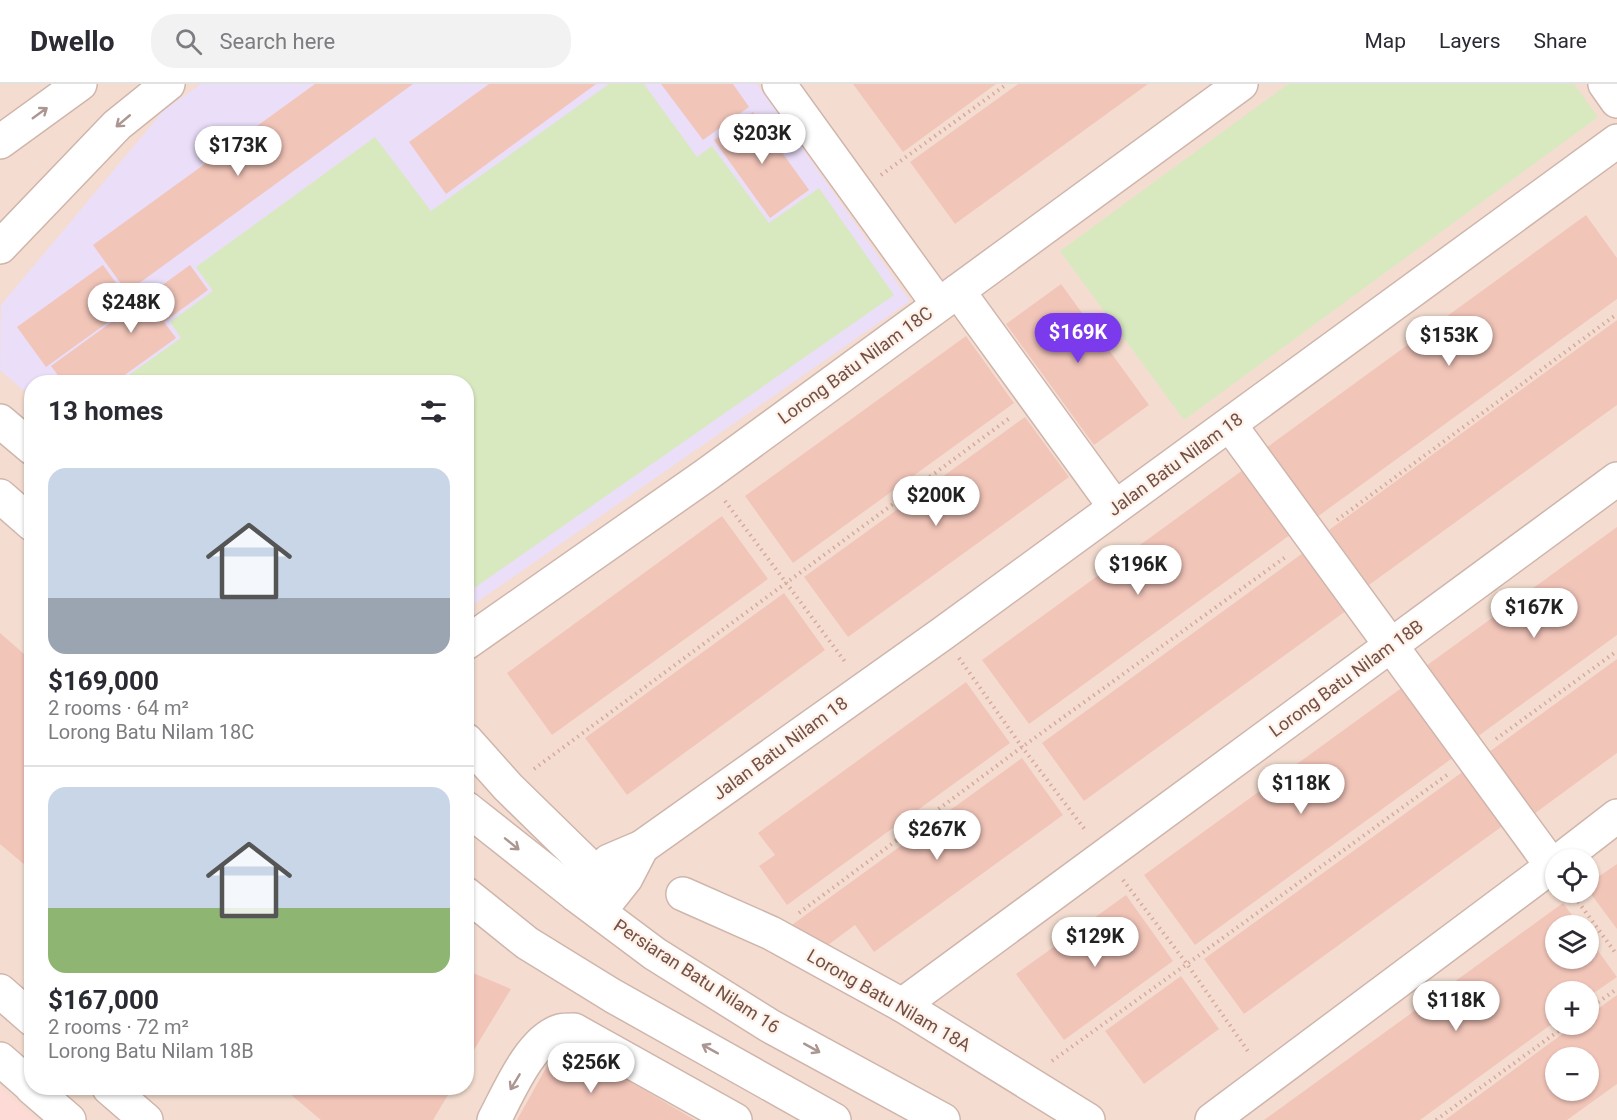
<!DOCTYPE html>
<html lang="en">
<head>
<meta charset="utf-8">
<style>
  :root { --surface:#fff; --page:#f2f2f3; --text:#2b2b33; --muted:#7c7c81; --line:#e1e1e2; --accent:#7c3aed }
  body { margin:0; font-family:Roboto,sans-serif; background:var(--page); color:var(--text); height:100vh; display:flex; flex-direction:column; font-size:22px; white-space:nowrap }
  * { box-sizing:border-box; margin:0 }
  p { font-size:20px; color:var(--muted) }
  .icon { flex:none; width:33px; height:33px; fill:none; stroke:currentColor; stroke-width:2; stroke-linecap:round; stroke-linejoin:round }
  .map { position:relative; flex:1; overflow:hidden }
  .drawer { position:absolute; left:24px; top:291px; width:450px; height:720px; display:flex; flex-direction:column; background:var(--surface); border-radius:24px; box-shadow:0 2px 4px #0004 }
  .drawer>* { flex:none }
  .controls { position:absolute; left:1545px; top:765px; display:grid; gap:12px }
  .controls a { display:grid; place-items:center; width:54px; height:54px; border-radius:50%; background:var(--surface); box-shadow:0 2px 4px #0004; font-size:30px }
  .price { position:absolute; translate:-50% -51px; padding:0 14px; border-radius:21px; background:#fff; color:#222; font-size:20px; line-height:39px; filter:drop-shadow(0 2px 3px #0008) }
  .price::after { content:''; position:absolute; left:50%; top:36px; width:18px; height:14px; margin-left:-9px; background:inherit; clip-path:polygon(0 0,100% 0,50% 100%) }
  .price.selected { background:var(--accent); color:#fff }
  ul { padding:0; list-style:none }
  li { display:grid; align-content:center; gap:12px; height:318px; padding:0 24px }
  li+li { border-top:2px solid var(--line) }
  li span { display:grid; place-items:center; height:186px; border-radius:18px; color:#555 }
  li>.icon { margin-inline-start:auto }
  span .icon { width:108px; height:108px; fill:#fffc; stroke-width:1 }
  li b { font-size:26px }
  h2 { display:flex; justify-content:space-between; align-items:center; height:72px; padding:0 24px; font-size:26px }
  header { display:flex; align-items:center; gap:36px; box-sizing:border-box; height:84px; padding:0 30px; background:var(--surface); border-bottom:2px solid var(--line) }
  header strong { font-size:28px }
  nav { display:flex; gap:33px; margin-inline-start:auto; font-size:21px }
  .search { width:420px; height:54px; background:var(--page); display:flex; align-items:center; gap:15px; box-sizing:border-box; padding:0 21px; border-radius:24px; color:var(--muted); font-size:22px }
  .map>svg:first-child { display:block }
</style>
</head>
<body>
<header>
<strong>Dwello</strong>
<div class="search"><svg class="icon" aria-label="search" viewBox="0 0 24 24"><circle cx="10" cy="10" r="6"/><path d="M15 15l6 6"/></svg>Search here</div>
<nav><a>Map</a><a>Layers</a><a>Share</a></nav>
</header>
<div class="map">
<svg width="1617" height="1036" viewBox="0 0 1617 1036">
  <rect width="100%" height="100%" fill="#fcede1"/>
  <path fill="#f4ddd0" fill-rule="evenodd" d="M0,0H1617V1036H0ZM32,298H466V1004H32ZM1556,776H1588V808H1556ZM1556,842H1588V874H1556ZM1556,908H1588V940H1556ZM1556,974H1588V1006H1556Z"/>
  <polygon fill="#fddad5" points="0,1003 37,1036 0,1036"/>
  <polygon fill="#eadef8" points="201,0 757,0 910,217 467,525 466,298 32,298 31,313 0,286 1,221 164,26"/>
  <g fill="#d8e9c0">
    <polygon points="609,0 644,0 697,73 712,62 769,139 819,104 894,211 467,509 466,298 119,298 181,254 170,238 213,207 196,183 375,53 431,127"/>
    <polygon points="1288,0 1574,0 1598,33 1184,336 1060,167"/>
  </g>
  <g fill="#f2c5b9" fill-rule="evenodd">
    <polygon points="315,0 413,0 127,208 93,161"/>
    <polygon points="489,0 596,0 446,110 409,58"/>
    <polygon points="661,0 733,0 749,23 703,56"/>
    <polygon points="853,0 996,0 903,68"/>
    <polygon points="1018,0 1148,0 955,140 910,78"/>
    <polygon points="753,28 809,106 770,134 714,56"/>
    <polygon points="1586,131 1617,174 1617,215 1317,433 1266,364"/>
    <polygon points="103,181 132,221 46,283 17,243"/>
    <polygon points="190,181 208,206 164,238 176,254 115,298 63,298 51,282"/>
    <polygon points="1061,200 1149,321 1094,361 1006,240"/>
    <polygon points="1617,236 1617,321 1369,501 1329,446"/>
    <polygon points="966,252 1014,319 793,479 745,412"/>
    <polygon points="1025,333 1069,393 848,553 804,493"/>
    <polygon points="1247,383 1294,448 1029,640 982,576"/>
    <polygon points="722,432 768,495 552,651 507,589"/>
    <polygon points="1617,443 1617,551 1477,653 1426,582"/>
    <polygon points="1307,466 1350,524 1084,717 1042,659"/>
    <polygon points="784,509 825,566 627,711 585,654"/>
    <polygon points="0,549 32,577 32,787 0,760"/>
    <polygon points="1617,575 1617,669 1534,730 1489,668"/>
    <polygon points="966,598 1010,659 787,821 759,782 775,771 758,749"/>
    <polygon points="1407,600 1458,670 1195,861 1144,791"/>
    <polygon points="1022,674 1063,731 935,824 874,868 855,841 828,861 789,843"/>
    <polygon points="1468,684 1508,738 1244,930 1204,875"/>
    <polygon points="1617,780 1617,845 1588,806 1588,800"/>
    <polygon points="1126,811 1173,877 1064,956 1016,890"/>
    <polygon points="1563,819 1580,842 1556,842 1556,874 1588,874 1588,853 1617,893 1588,913 1588,908 1556,908 1556,937 1420,1036 1264,1036"/>
    <polygon points="466,886 511,905 466,979"/>
    <polygon points="1181,892 1219,945 1144,1000 1105,947"/>
    <path d="M1617,911V1000L1567,1036H1445L1576,940H1588V932ZM1556,974H1588V1006H1556Z"/>
    <polygon points="561,957 695,1036 517,1036"/>
    <polygon points="283,1004 452,1004 433,1036 321,1036"/>
  </g>
  <g fill="none" stroke-linecap="round" stroke-linejoin="round">
    <g stroke="#cfb5ab" stroke-width="36">
      <g id="minor">
        <polyline points="779,0 938,220"/>
        <polyline points="1605,0 1617,17"/>
        <polyline points="0,58 80,0"/>
        <polyline points="0,163 117,41 168,0"/>
        <polyline points="958,207 1115,423"/>
        <polyline points="0,337 32,364"/>
        <polyline points="1230,341 1552,782"/>
        <polyline points="0,412 32,440"/>
        <polyline points="466,559 706,391 1241,0"/>
        <polyline points="466,656 508,703 597,790"/>
        <polyline points="466,724 576,811 655,870 770,942 943,1036"/>
        <polyline points="1560,776 1617,732"/>
        <polyline points="466,810 527,859 613,912 834,1036"/>
        <polyline points="683,810 771,849 902,921 1088,1036"/>
        <polyline points="576,811 609,777 642,763 942,550 1617,57"/>
        <polyline points="599,828 626,794 642,763"/>
        <polyline points="0,907 32,935"/>
        <polyline points="902,921 1617,395"/>
        <polyline points="0,975 32,1003"/>
        <polyline points="32,1004 69,1036"/>
        <polyline points="109,1004 146,1036"/>
        <path d="M494,1036C508,1010 530,956 560,947C564,946 570,946 574,946L735,1036"/>
        <polyline points="1212,1036 1556,779"/>
      </g>
    </g>
    <g stroke="#d6a99c" stroke-width="4" stroke-dasharray="1.5 4.5" stroke-linecap="butt">
      <polyline points="881,91 1007,0"/>
      <polyline points="725,417 846,579"/>
      <polyline points="1337,436 1617,230"/>
      <polyline points="959,574 1022,663 1086,747"/>
      <polyline points="1496,655 1617,567"/>
      <polyline points="534,685 1011,333"/>
      <polyline points="1123,796 1187,880 1250,970"/>
      <polyline points="1571,808 1617,871"/>
      <polyline points="799,829 1022,663 1287,472"/>
      <polyline points="1588,925 1617,905"/>
      <polyline points="1052,977 1187,880 1447,691"/>
      <polyline points="1436,1036 1568,940"/>
    </g>
    <use href="#minor" stroke="#fff" stroke-width="33"/>
  </g>
  <defs><path id="oneway-shaft" d="M-6 0H5M1.5-3L5.5 0L1.5 3" fill="none" stroke-width="1.6" stroke-linecap="round" stroke-linejoin="round" transform="scale(1.5)"/></defs>
  <g stroke="#ab9691">
    <use href="#oneway-shaft" transform="translate(40 29) rotate(-36)"/>
    <use href="#oneway-shaft" transform="translate(123 37) rotate(140)"/>
    <use href="#oneway-shaft" transform="translate(512 760) rotate(39)"/>
    <use href="#oneway-shaft" transform="translate(812 964) rotate(29)"/>
    <use href="#oneway-shaft" transform="translate(710 965) rotate(-151)"/>
    <use href="#oneway-shaft" transform="translate(515 998) rotate(121)"/>
  </g>
  <g text-anchor="middle" dominant-baseline="central" stroke-width="4.5" stroke-linejoin="round" paint-order="stroke">
    <g font-size="18" fill="#735048" stroke="#fff2e8">
      <text transform="translate(855 281) rotate(-36)">Lorong Batu Nilam 18C</text>
      <text transform="translate(1175 380) rotate(-36)">Jalan Batu Nilam 18</text>
      <text transform="translate(1346 594) rotate(-36)">Lorong Batu Nilam 18B</text>
      <text transform="translate(780 664) rotate(-36)">Jalan Batu Nilam 18</text>
      <text transform="translate(697 892) rotate(33)">Persiaran Batu Nilam 16</text>
      <text transform="translate(889 916) rotate(30)">Lorong Batu Nilam 18A</text>
    </g>
  </g>
</svg>
<div class="controls">
<a><svg class="icon" aria-label="locate" viewBox="0 0 24 24"><circle cx="12" cy="12" r="6"/><path d="M12 2v4M12 18v4M2 12h4M18 12h4"/></svg></a>
<a><svg class="icon" aria-label="layers" viewBox="0 0 24 24"><path d="M12 4l9 5-9 5-9-5zM3 14l9 5 9-5"/></svg></a>
<a>+</a>
<a>−</a>
</div>
<b class="price" style="left:762px;top:81px">$203K</b>
<b class="price" style="left:238px;top:93px">$173K</b>
<b class="price" style="left:131px;top:250px">$248K</b>
<b class="price selected" style="left:1078px;top:280px">$169K</b>
<b class="price" style="left:1449px;top:283px">$153K</b>
<b class="price" style="left:936px;top:443px">$200K</b>
<b class="price" style="left:1138px;top:512px">$196K</b>
<b class="price" style="left:1534px;top:555px">$167K</b>
<b class="price" style="left:1301px;top:731px">$118K</b>
<b class="price" style="left:937px;top:777px">$267K</b>
<b class="price" style="left:1095px;top:884px">$129K</b>
<b class="price" style="left:1456px;top:948px">$118K</b>
<b class="price" style="left:591px;top:1010px">$256K</b>
<section class="drawer">
<h2>13 homes<svg class="icon" aria-label="filters" viewBox="0 0 24 24"><path d="M4 7h16M4 17h16"/><circle cx="9" cy="7" r="2"/><circle cx="15" cy="17" r="2"/></svg></h2>
<ul>
<li><span style="background:linear-gradient(#c9d6e8 70%,#9aa5b1 0)"><svg class="icon" aria-label="home" viewBox="0 0 24 24"><path d="M3 11l9-7 9 7M6 9v11h12V9"/></svg></span><div><b>$169,000</b><p>2 rooms · 64 m²</p><p>Lorong Batu Nilam 18C</p></div></li>
<li><span style="background:linear-gradient(#c9d6e8 65%,#8fb573 0)"><svg class="icon" aria-label="home" viewBox="0 0 24 24"><path d="M3 11l9-7 9 7M6 9v11h12V9"/></svg></span><div><b>$167,000</b><p>2 rooms · 72 m²</p><p>Lorong Batu Nilam 18B</p></div></li>
</ul>
</section>
</div>
</body>
</html>
